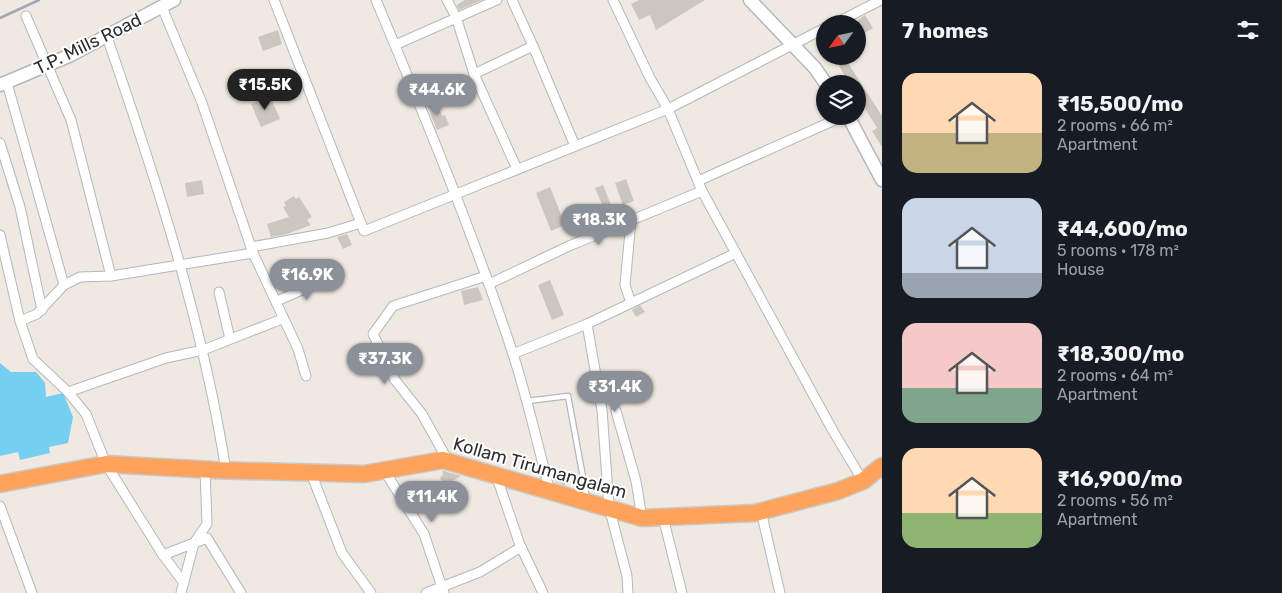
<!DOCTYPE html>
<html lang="en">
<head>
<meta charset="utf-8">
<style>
  :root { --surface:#171b24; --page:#20242c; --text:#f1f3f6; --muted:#9ea1a6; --accent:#8c9099 }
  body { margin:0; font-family:Rubik,sans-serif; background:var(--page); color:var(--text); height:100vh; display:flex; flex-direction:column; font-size:19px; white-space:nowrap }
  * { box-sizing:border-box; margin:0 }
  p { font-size:16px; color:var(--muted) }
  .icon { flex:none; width:28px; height:28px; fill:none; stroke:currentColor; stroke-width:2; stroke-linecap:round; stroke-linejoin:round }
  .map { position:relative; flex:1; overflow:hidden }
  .drawer { display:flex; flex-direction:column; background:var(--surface); width:400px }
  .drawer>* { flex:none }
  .needle { width:32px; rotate:237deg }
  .buttons { position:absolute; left:816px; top:15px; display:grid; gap:10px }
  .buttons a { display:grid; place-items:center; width:50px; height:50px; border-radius:50%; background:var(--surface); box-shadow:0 1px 4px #0004; font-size:25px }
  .price { position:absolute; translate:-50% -42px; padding:0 11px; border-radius:18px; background:var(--accent); color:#fff; font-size:16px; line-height:32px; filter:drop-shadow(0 1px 2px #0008) }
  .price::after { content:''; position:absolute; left:50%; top:30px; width:15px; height:11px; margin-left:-8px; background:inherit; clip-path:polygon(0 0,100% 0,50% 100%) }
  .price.current { background:#222; color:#fff }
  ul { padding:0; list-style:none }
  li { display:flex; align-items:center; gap:15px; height:125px; padding:0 20px }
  li span { display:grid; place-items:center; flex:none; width:140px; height:100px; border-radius:15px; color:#555 }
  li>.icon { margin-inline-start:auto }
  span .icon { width:60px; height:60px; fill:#fffc; stroke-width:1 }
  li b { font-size:21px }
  h2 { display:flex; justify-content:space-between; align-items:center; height:60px; padding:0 20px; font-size:21px }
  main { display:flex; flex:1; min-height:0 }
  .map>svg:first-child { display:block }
</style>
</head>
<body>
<main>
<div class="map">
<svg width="882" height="593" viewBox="0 0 882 593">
  <rect width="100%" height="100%" fill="#efe9e1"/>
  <polygon fill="#75cff0" points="0,363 11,372 36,372 45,383 46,397 63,393 73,417 68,443 49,447 50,453 20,460 18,452 0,456"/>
  <g fill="#cbc7bf">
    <polygon points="465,0 482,0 459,10 457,5"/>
    <polygon points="639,0 705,0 656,30 650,15 639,20 631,4"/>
    <polygon points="865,15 873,28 858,38 858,20"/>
    <polygon points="278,30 282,44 263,51 258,37"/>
    <polygon points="834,56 849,56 852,61 848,63 882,116 882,147 872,131 877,128 858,97 858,84 849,84"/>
    <polygon points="270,96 280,119 261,127 251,104"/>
    <polygon points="435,100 442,116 445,115 449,125 437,130 426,103"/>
    <polygon points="626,179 634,201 623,205 615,183"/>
    <polygon points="202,180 204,194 187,197 185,183"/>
    <polygon points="603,185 611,205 604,209 595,188"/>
    <polygon points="550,187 565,225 551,231 536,193"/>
    <polygon points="294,196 296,199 299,197 312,217 307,220 311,225 287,234 271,237 267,224 289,217 283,207 286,206 284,202"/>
    <polygon points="347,234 352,245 343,249 337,237"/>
    <polygon points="550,280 564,315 552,320 538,285"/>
    <polygon points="478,287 483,300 464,305 461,291"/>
    <polygon points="640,305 645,312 636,317 632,310"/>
    <polygon points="564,470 570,482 564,485 556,482 554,472"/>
    <polygon points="442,471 444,471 461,476 444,486 440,478 443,474"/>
  </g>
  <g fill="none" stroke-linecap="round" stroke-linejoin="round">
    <g stroke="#b4b7c1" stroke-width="7">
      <polyline id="lane" points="527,401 568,396 587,499"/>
    </g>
    <g stroke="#b4b7c1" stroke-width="11">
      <g id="street">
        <polyline points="274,0 364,231 668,109 825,28"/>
        <path d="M376,0C425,117 473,233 513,354C527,398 538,444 549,489"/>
        <polyline points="447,0 456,17 474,74"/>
        <polyline points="512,0 533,46"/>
        <polyline points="613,0 650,78 668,109 702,191 833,431 863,481"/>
        <polyline points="26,16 71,120 111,276 253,253 202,103 162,7"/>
        <polyline points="834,24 881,0"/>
        <path d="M107,37C156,179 203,323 226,471"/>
        <polyline points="395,45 497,0"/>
        <polyline points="7,83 64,285"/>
        <polyline points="0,143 20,207 42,310"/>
        <polyline points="517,169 474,74 533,46 575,146"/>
        <polyline points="698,181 844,116"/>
        <polyline points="631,221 625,285 631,303"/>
        <polyline points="0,235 20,321 33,359 68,392 86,414 106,464 163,555 207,538 241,593"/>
        <polyline points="251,247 328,233 361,223"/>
        <polyline points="253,253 298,349 306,376"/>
        <polyline points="489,284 569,246 702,191"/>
        <polyline points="219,292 230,339"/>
        <polyline points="277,301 327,279"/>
        <polyline points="20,321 37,314 64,285 80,277 111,276"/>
        <polyline points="587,324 602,410 609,507 627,576 628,593"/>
        <polyline points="513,354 587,324 736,253"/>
        <polyline points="68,392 166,358 203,350 282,319"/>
        <polyline points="616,411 636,481 642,518"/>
        <polyline points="448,461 422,414 395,380 373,334 393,306 486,276"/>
        <polyline points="384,470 424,534 444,593"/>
        <polyline points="311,473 342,553 371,593"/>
        <polyline points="496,475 520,545 543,593"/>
        <polyline points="0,506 32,593"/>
        <polyline points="761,511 780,593"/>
        <polyline points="663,517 682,593"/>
        <polyline points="163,555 184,583"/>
        <polyline points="181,593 194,543 207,524 205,470"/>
        <polyline points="426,593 480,572 521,547"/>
      </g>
    </g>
    <g stroke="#b4b7c1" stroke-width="15">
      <g id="secondary">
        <polyline points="750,0 815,68 826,84"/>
        <polyline points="0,85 71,55 174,0"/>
        <polyline points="848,116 882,180"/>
      </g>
    </g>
    <g stroke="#c9c9c9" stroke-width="19">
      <polyline id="highway" points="0,484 106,464 213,470 364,474 443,460 642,518 755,513 838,491 863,481 882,466"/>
    </g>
    <use href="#lane" stroke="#fff" stroke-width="4.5"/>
    <use href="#street" stroke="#fff" stroke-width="9"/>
    <use href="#secondary" stroke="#fff" stroke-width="12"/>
    <use href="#highway" stroke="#ffa35c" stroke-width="16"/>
    <polyline stroke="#a3a6b8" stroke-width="2.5" points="0,18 39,0"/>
  </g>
  <g text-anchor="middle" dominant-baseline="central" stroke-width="4" stroke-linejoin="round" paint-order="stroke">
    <g font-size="18" fill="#2e2e2e" stroke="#fff">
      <text transform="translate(88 44) rotate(-26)">T.P. Mills Road</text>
      <text transform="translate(540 468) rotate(16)">Kollam Tirumangalam</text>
    </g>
  </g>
</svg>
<div class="buttons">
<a><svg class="needle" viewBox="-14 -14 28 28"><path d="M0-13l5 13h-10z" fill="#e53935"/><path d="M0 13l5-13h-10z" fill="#9ea1a6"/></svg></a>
<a><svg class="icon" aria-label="layers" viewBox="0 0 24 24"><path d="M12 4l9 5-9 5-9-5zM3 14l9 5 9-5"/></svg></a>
</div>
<b class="price current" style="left:265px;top:111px">₹15.5K</b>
<b class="price" style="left:437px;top:116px">₹44.6K</b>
<b class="price" style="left:599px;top:246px">₹18.3K</b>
<b class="price" style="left:307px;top:301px">₹16.9K</b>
<b class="price" style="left:385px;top:385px">₹37.3K</b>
<b class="price" style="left:615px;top:413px">₹31.4K</b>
<b class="price" style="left:432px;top:523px">₹11.4K</b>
</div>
<section class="drawer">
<h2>7 homes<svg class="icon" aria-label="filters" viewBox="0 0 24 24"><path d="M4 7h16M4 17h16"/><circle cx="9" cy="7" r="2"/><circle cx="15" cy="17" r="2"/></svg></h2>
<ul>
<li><span style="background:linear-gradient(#ffd9b3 60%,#c2b280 0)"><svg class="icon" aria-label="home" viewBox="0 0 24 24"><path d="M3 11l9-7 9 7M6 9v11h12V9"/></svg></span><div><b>₹15,500/mo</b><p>2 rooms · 66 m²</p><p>Apartment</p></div></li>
<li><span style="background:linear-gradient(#c9d6e8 75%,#9aa5b1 0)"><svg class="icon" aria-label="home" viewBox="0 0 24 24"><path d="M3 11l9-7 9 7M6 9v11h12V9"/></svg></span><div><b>₹44,600/mo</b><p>5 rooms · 178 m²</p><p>House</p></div></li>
<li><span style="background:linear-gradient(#f6c9c9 65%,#7fa58c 0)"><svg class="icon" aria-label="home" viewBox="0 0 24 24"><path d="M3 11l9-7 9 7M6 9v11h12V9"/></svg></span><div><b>₹18,300/mo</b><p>2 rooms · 64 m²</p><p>Apartment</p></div></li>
<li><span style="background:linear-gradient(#ffd9b3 65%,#8fb573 0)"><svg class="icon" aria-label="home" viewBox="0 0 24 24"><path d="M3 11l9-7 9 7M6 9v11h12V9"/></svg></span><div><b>₹16,900/mo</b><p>2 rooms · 56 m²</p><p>Apartment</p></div></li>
</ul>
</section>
</main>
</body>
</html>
